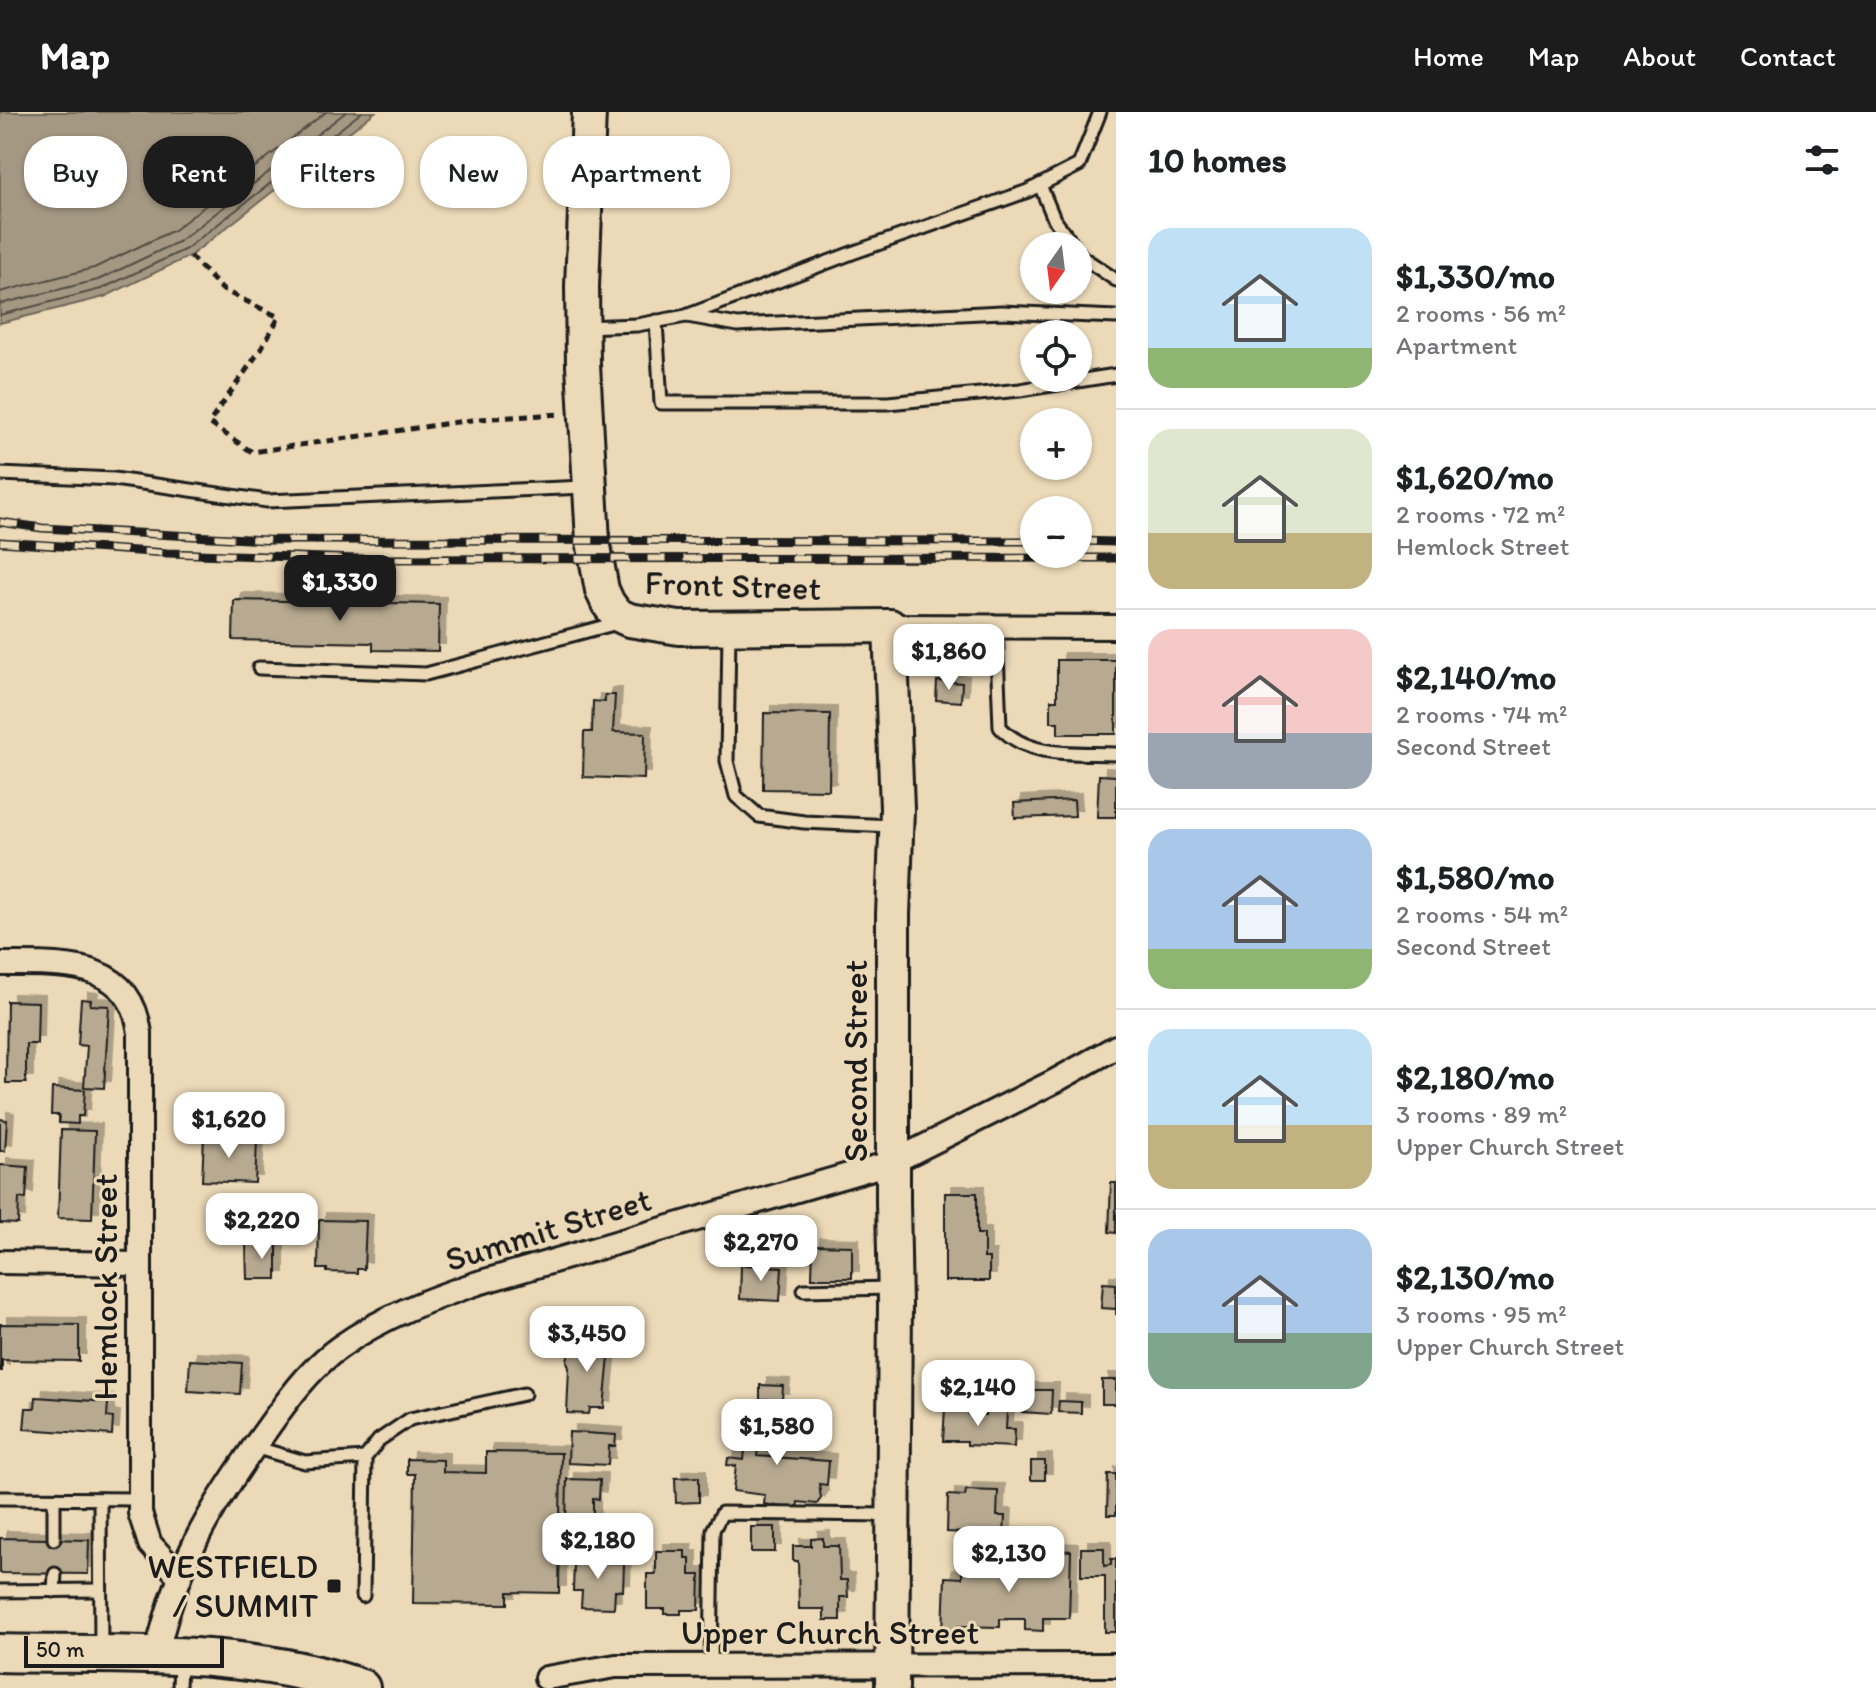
<!DOCTYPE html>
<html lang="en">
<head>
<meta charset="utf-8">
<style>
  :root { --surface:#fff; --page:#f6f6f6; --text:#202124; --muted:#757577; --line:#e0e0e0; --accent:#1c1c1c }
  body { margin:0; font-family:Itim,sans-serif; background:var(--page); color:var(--text); height:100vh; display:flex; flex-direction:column; font-size:30px; white-space:nowrap }
  * { box-sizing:border-box; margin:0 }
  p { font-size:26px; color:var(--muted) }
  .icon { flex:none; width:44px; height:44px; fill:none; stroke:currentColor; stroke-width:2; stroke-linecap:round; stroke-linejoin:round }
  .map { position:relative; flex:1; overflow:hidden }
  .drawer { display:flex; flex-direction:column; background:var(--surface); width:760px }
  .drawer>* { flex:none }
  .guide { position:absolute; left:24px; top:24px; width:760px; height:72px; display:flex; gap:16px }
  .needle { width:52px; rotate:194deg }
  .controls { position:absolute; left:1020px; top:120px; display:grid; gap:16px }
  .controls a { display:grid; place-items:center; width:72px; height:72px; border-radius:50%; background:var(--surface); box-shadow:0 2px 6px #0004; font-size:40px }
  .scale { position:absolute; left:24px; bottom:20px; width:200px; box-sizing:border-box; padding-left:8px; border:4px solid #1c1c1c; border-top:0; font-size:22px; line-height:28px; white-space:nowrap; color:#1c1c1c; -webkit-text-stroke:6px #ebd9b7; paint-order:stroke }
  .price { position:absolute; translate:-50% -68px; padding:0 18px; border-radius:16px; background:#fff; color:#222; font-size:26px; line-height:52px; filter:drop-shadow(0 2px 4px #0008) }
  .price::after { content:''; position:absolute; left:50%; top:48px; width:24px; height:18px; margin-left:-12px; background:inherit; clip-path:polygon(0 0,100% 0,50% 100%) }
  .price.on { background:var(--accent); color:#fff }
  ul { padding:0; list-style:none }
  li { display:flex; align-items:center; gap:24px; height:200px; padding:0 32px }
  li+li { border-top:2px solid var(--line) }
  li span { display:grid; place-items:center; flex:none; width:224px; height:160px; border-radius:24px; color:#555 }
  li>.icon { margin-inline-start:auto }
  span .icon { width:96px; height:96px; fill:#fffc; stroke-width:1 }
  li b { font-size:34px }
  h2 { display:flex; justify-content:space-between; align-items:center; height:96px; padding:0 32px; font-size:34px }
  .pill { padding:0 28px; border-radius:32px; background:var(--surface); box-shadow:0 2px 6px #0004; font-size:28px; line-height:72px }
  .pill.on { background:var(--accent); color:#fff }
  header { display:flex; align-items:center; gap:48px; box-sizing:border-box; height:112px; padding:0 40px; background:var(--accent); color:#fff }
  header strong { font-size:38px }
  nav { display:flex; gap:44px; margin-inline-start:auto; font-size:28px }
  main { display:flex; flex:1; min-height:0 }
  .map>svg:first-child { display:block }
</style>
</head>
<body>
<header>
<strong>Map</strong>
<nav><a>Home</a><a>Map</a><a>About</a><a>Contact</a></nav>
</header>
<main>
<div class="map">
<svg width="1116" height="1576" viewBox="0 0 1116 1576">
  <defs>
    <filter id="shadow"><feDropShadow dx="7" dy="-7" stdDeviation="0" flood-color="#0004"/></filter>
  </defs>
  <rect width="100%" height="100%" fill="#ebd9b7"/>
  <filter id="ink" filterUnits="userSpaceOnUse"><feTurbulence type="fractalNoise" baseFrequency=".0125" numOctaves="2"/><feDisplacementMap in="SourceGraphic" scale="16" xChannelSelector="R" yChannelSelector="G"/><feConvolveMatrix kernelMatrix="1 2 1 2 8 2 1 2 1" color-interpolation-filters="sRGB"/></filter>
  <g filter="url(#ink)">
    <polygon fill="#a49882" stroke="#6e6659" stroke-width="2" points="0,0 375,0 190,144 104,185 0,211"/>
    <g fill="none" stroke-linecap="round" stroke-linejoin="round">
      <g stroke="#524e45" stroke-width="2">
        <polyline points="0,180 94,156 174,118 326,0"/>
        <polyline points="0,192 98,168 180,129 346,0"/>
        <polyline points="0,203 101,177 186,137 362,0"/>
      </g>
    </g>
    <g fill="#b8aa91" stroke="#1c1c1c" stroke-width="2" filter="url(#shadow)">
      <polygon points="234,488 439,492 438,539 373,538 373,531 233,528"/>
      <polygon points="1057,548 1116,548 1116,622 1058,622 1058,610 1051,610 1051,588 1057,588"/>
      <polygon points="937,569 962,571 961,590 936,588"/>
      <polygon points="605,583 615,583 613,620 645,621 644,667 583,665 584,620 592,620 593,589 605,590"/>
      <polygon points="764,601 830,602 829,678 763,677"/>
      <polygon points="1099,663 1116,664 1116,705 1097,705"/>
      <polygon points="1074,688 1075,704 1015,706 1014,691"/>
      <polygon points="81,887 91,888 90,893 109,894 104,976 84,975 87,934 78,933"/>
      <polygon points="7,889 38,890 37,932 26,932 26,971 6,971"/>
      <polygon points="52,976 85,978 83,1004 78,1004 78,1012 59,1011 59,1003 51,1003"/>
      <polygon points="0,1007 7,1008 5,1039 0,1039"/>
      <polygon points="61,1018 95,1019 92,1107 58,1106"/>
      <polygon points="227,1021 237,1023 240,1028 257,1029 255,1071 202,1069 204,1024 223,1025"/>
      <polygon points="0,1053 28,1055 26,1087 19,1086 18,1112 0,1111"/>
      <polygon points="1111,1071 1116,1071 1116,1121 1109,1120"/>
      <polygon points="945,1081 977,1081 977,1122 984,1122 984,1146 989,1146 989,1169 945,1169"/>
      <polygon points="319,1108 366,1109 364,1157 357,1157 357,1161 327,1160 327,1157 318,1157"/>
      <polygon points="277,1130 277,1167 247,1167 246,1131"/>
      <polygon points="813,1133 852,1134 852,1166 812,1166"/>
      <polygon points="741,1153 782,1155 780,1189 740,1187"/>
      <polygon points="1103,1171 1116,1172 1116,1203 1116,1197 1101,1196"/>
      <polygon points="0,1212 79,1213 79,1249 2,1248 2,1259 0,1259"/>
      <polygon points="578,1222 590,1227 606,1227 609,1245 604,1296 590,1296 589,1302 567,1301 569,1256 567,1249 571,1227"/>
      <polygon points="190,1248 242,1251 240,1282 188,1279"/>
      <rect x="1102" y="1268" width="14" height="24"/>
      <polygon points="760,1273 783,1274 782,1288 760,1287"/>
      <polygon points="1021,1278 1052,1278 1051,1302 1021,1300"/>
      <polygon points="36,1285 108,1290 107,1305 113,1306 112,1323 24,1317 26,1296 35,1296"/>
      <polygon points="1059,1289 1081,1290 1081,1301 1058,1300"/>
      <polygon points="945,1296 968,1297 969,1302 986,1303 987,1298 1007,1299 1006,1317 1015,1317 1014,1335 967,1333 967,1329 943,1329"/>
      <polygon points="749,1298 788,1301 786,1329 759,1327 757,1344 829,1349 827,1373 819,1372 821,1386 817,1392 798,1390 797,1397 764,1392 765,1383 733,1379 736,1354 727,1353 728,1346 744,1348"/>
      <polygon points="569,1320 616,1323 615,1334 609,1334 608,1353 568,1351"/>
      <polygon points="486,1340 561,1341 559,1481 508,1480 508,1492 413,1491 415,1362 407,1362 407,1347 443,1348 443,1360 486,1361"/>
      <rect x="1031" y="1349" width="14" height="19"/>
      <polygon points="1108,1362 1116,1362 1116,1403 1107,1403"/>
      <polygon points="699,1365 699,1390 676,1391 675,1366"/>
      <polygon points="567,1367 600,1368 599,1387 593,1386 593,1412 566,1411"/>
      <polygon points="966,1378 998,1379 997,1404 1005,1404 1004,1423 947,1420 948,1383 965,1384"/>
      <rect x="751" y="1415" width="24" height="25"/>
      <polygon points="0,1426 89,1428 88,1462 0,1461"/>
      <polygon points="823,1426 823,1434 839,1434 840,1468 847,1468 848,1485 840,1485 840,1508 824,1508 824,1497 799,1497 798,1449 793,1449 793,1434 811,1434 811,1427"/>
      <polygon points="1081,1436 1104,1436 1104,1454 1111,1453 1111,1447 1116,1447 1116,1520 1105,1520 1105,1464 1081,1464"/>
      <polygon points="1038,1437 1071,1439 1069,1506 1043,1506 1043,1519 1025,1518 1025,1507 1000,1507 1000,1515 958,1514 958,1521 943,1521 945,1465 962,1466 962,1452 999,1453 999,1457 1028,1458 1028,1450 1037,1450"/>
      <polygon points="656,1439 685,1439 685,1446 690,1446 690,1463 700,1463 699,1498 681,1498 681,1502 665,1502 665,1497 647,1497 647,1462 656,1462"/>
      <polygon points="583,1443 609,1444 609,1451 624,1451 623,1479 615,1478 614,1496 581,1495 582,1479 573,1479 574,1451 582,1451"/>
    </g>
    <g fill="none" stroke-linecap="round" stroke-linejoin="round">
      <g stroke="#1c1c1c" stroke-width="17">
        <g id="service">
          <polyline points="1040,73 1054,107 1074,134"/>
          <polyline points="1078,140 1082,145 1116,168"/>
          <polyline points="687,204 738,213 1002,200 1116,205"/>
          <polyline points="656,209 661,291 888,291 1020,278 1116,263"/>
          <polyline points="583,215 637,213 686,204 852,141 1028,79 1079,53 1100,0"/>
          <polyline points="0,362 114,367 267,389 585,375"/>
          <path d="M996,514L1000,615C1029,647 1076,640 1116,642"/>
          <polyline points="729,518 727,649 736,684 759,704 804,710 892,714"/>
          <polyline points="259,556 426,562 621,510"/>
          <polyline points="804,1178 890,1176"/>
          <polyline points="254,1335 305,1350 365,1346 363,1484"/>
          <polyline points="365,1346 379,1328 410,1307 524,1282"/>
          <polyline points="0,1386 140,1387"/>
          <polyline points="100,1387 101,1539"/>
          <polyline points="54,1427 54,1387"/>
          <polyline points="0,1479 100,1478"/>
          <polyline points="54,1479 55,1462"/>
          <polyline points="711,1555 713,1418 722,1401 889,1403"/>
          <polyline points="179,1576 180,1550"/>
        </g>
      </g>
      <g stroke="#1c1c1c" stroke-width="28">
        <g id="minor">
          <polyline points="890,514 1116,515"/>
          <path d="M0,852C59,853 130,845 140,921V1401L150,1432L179,1464"/>
          <polyline points="0,1150 139,1152"/>
          <path d="M156,1544C178,1449 208,1399 264,1321C286,1290 309,1257 340,1235C382,1205 430,1187 478,1171L893,1050L1055,969L1116,935"/>
          <polyline points="546,1566 616,1554 1116,1553"/>
        </g>
      </g>
      <g stroke="#1c1c1c" stroke-width="38">
        <polyline id="secondary" points="589,0 582,174 583,253 593,429 602,478 608,491 616,502 629,508 679,516 890,514 897,697 893,803 893,1090 895,1193 892,1576"/>
      </g>
      <g stroke="#1c1c1c" stroke-width="42">
        <path id="primary" d="M0,1541C120,1544 246,1535 361,1576"/>
      </g>
      <polyline stroke="#1c1c1c" stroke-width="5" stroke-dasharray="8 6" stroke-linecap="butt" points="190,144 223,178 279,205 261,237 209,311 252,340 478,307 561,302"/>
      <use href="#service" stroke="#ebd9b7" stroke-width="11"/>
      <use href="#minor" stroke="#ebd9b7" stroke-width="22"/>
      <use href="#secondary" stroke="#ebd9b7" stroke-width="32"/>
      <use href="#primary" stroke="#ebd9b7" stroke-width="36"/>
      <g stroke="#1c1c1c" stroke-width="9">
        <g id="rail">
          <polyline points="0,410 42,416 266,428 1034,429"/>
          <polyline points="1078,429 1116,430"/>
          <polyline points="0,430 167,441 357,447 1116,446"/>
        </g>
      </g>
      <use href="#rail" stroke="#ebd9b7" stroke-width="6" stroke-dasharray="18" stroke-linecap="butt"/>
    </g>
  </g>
  <rect fill="#1c1c1c" stroke="#ebd9b7" stroke-width="3" x="326" y="1466" width="16" height="16" rx="4"/>
  <g text-anchor="middle" dominant-baseline="central" stroke-width="6" stroke-linejoin="round" paint-order="stroke">
    <g font-size="34" fill="#1c1c1c" stroke="#ebd9b7">
      <text transform="translate(733 473) rotate(2)">Front Street</text>
      <text transform="translate(855 949) rotate(-90)">Second Street</text>
      <text transform="translate(548 1117) rotate(-17)">Summit Street</text>
      <text transform="translate(105 1175) rotate(-90)">Hemlock Street</text>
      <text x="830" y="1520">Upper Church Street</text>
    </g>
    <g font-size="34" fill="#1c1c1c" stroke="#ebd9b7" text-anchor="end">
      <text x="318" y="1454">WESTFIELD<tspan x="318" dy="39">/ SUMMIT</tspan></text>
    </g>
  </g>
</svg>
<div class="controls">
<a><svg class="needle" viewBox="-14 -14 28 28"><path d="M0-13l5 13h-10z" fill="#e53935"/><path d="M0 13l5-13h-10z" fill="#757577"/></svg></a>
<a><svg class="icon" aria-label="locate" viewBox="0 0 24 24"><circle cx="12" cy="12" r="6"/><path d="M12 2v4M12 18v4M2 12h4M18 12h4"/></svg></a>
<a>+</a>
<a>−</a>
</div>
<div class="scale">50 m</div>
<b class="price on" style="left:340px;top:511px">$1,330</b>
<b class="price" style="left:949px;top:580px">$1,860</b>
<b class="price" style="left:229px;top:1048px">$1,620</b>
<b class="price" style="left:262px;top:1149px">$2,220</b>
<b class="price" style="left:761px;top:1171px">$2,270</b>
<b class="price" style="left:587px;top:1262px">$3,450</b>
<b class="price" style="left:978px;top:1316px">$2,140</b>
<b class="price" style="left:777px;top:1355px">$1,580</b>
<b class="price" style="left:598px;top:1469px">$2,180</b>
<b class="price" style="left:1009px;top:1482px">$2,130</b>
<div class="guide">
<a class="pill">Buy</a>
<a class="pill on">Rent</a>
<a class="pill">Filters</a>
<a class="pill">New</a>
<a class="pill">Apartment</a>
</div>
</div>
<section class="drawer">
<h2>10 homes<svg class="icon" aria-label="filters" viewBox="0 0 24 24"><path d="M4 7h16M4 17h16"/><circle cx="9" cy="7" r="2"/><circle cx="15" cy="17" r="2"/></svg></h2>
<ul>
<li><span style="background:linear-gradient(#bfe0f5 75%,#8fb573 0)"><svg class="icon" aria-label="home" viewBox="0 0 24 24"><path d="M3 11l9-7 9 7M6 9v11h12V9"/></svg></span><div><b>$1,330/mo</b><p>2 rooms · 56 m²</p><p>Apartment</p></div></li>
<li><span style="background:linear-gradient(#dfe7d0 65%,#c2b280 0)"><svg class="icon" aria-label="home" viewBox="0 0 24 24"><path d="M3 11l9-7 9 7M6 9v11h12V9"/></svg></span><div><b>$1,620/mo</b><p>2 rooms · 72 m²</p><p>Hemlock Street</p></div></li>
<li><span style="background:linear-gradient(#f6c9c9 65%,#9aa5b1 0)"><svg class="icon" aria-label="home" viewBox="0 0 24 24"><path d="M3 11l9-7 9 7M6 9v11h12V9"/></svg></span><div><b>$2,140/mo</b><p>2 rooms · 74 m²</p><p>Second Street</p></div></li>
<li><span style="background:linear-gradient(#a9c7e8 75%,#8fb573 0)"><svg class="icon" aria-label="home" viewBox="0 0 24 24"><path d="M3 11l9-7 9 7M6 9v11h12V9"/></svg></span><div><b>$1,580/mo</b><p>2 rooms · 54 m²</p><p>Second Street</p></div></li>
<li><span style="background:linear-gradient(#bfe0f5 60%,#c2b280 0)"><svg class="icon" aria-label="home" viewBox="0 0 24 24"><path d="M3 11l9-7 9 7M6 9v11h12V9"/></svg></span><div><b>$2,180/mo</b><p>3 rooms · 89 m²</p><p>Upper Church Street</p></div></li>
<li><span style="background:linear-gradient(#a9c7e8 65%,#7fa58c 0)"><svg class="icon" aria-label="home" viewBox="0 0 24 24"><path d="M3 11l9-7 9 7M6 9v11h12V9"/></svg></span><div><b>$2,130/mo</b><p>3 rooms · 95 m²</p><p>Upper Church Street</p></div></li>
</ul>
</section>
</main>
</body>
</html>
